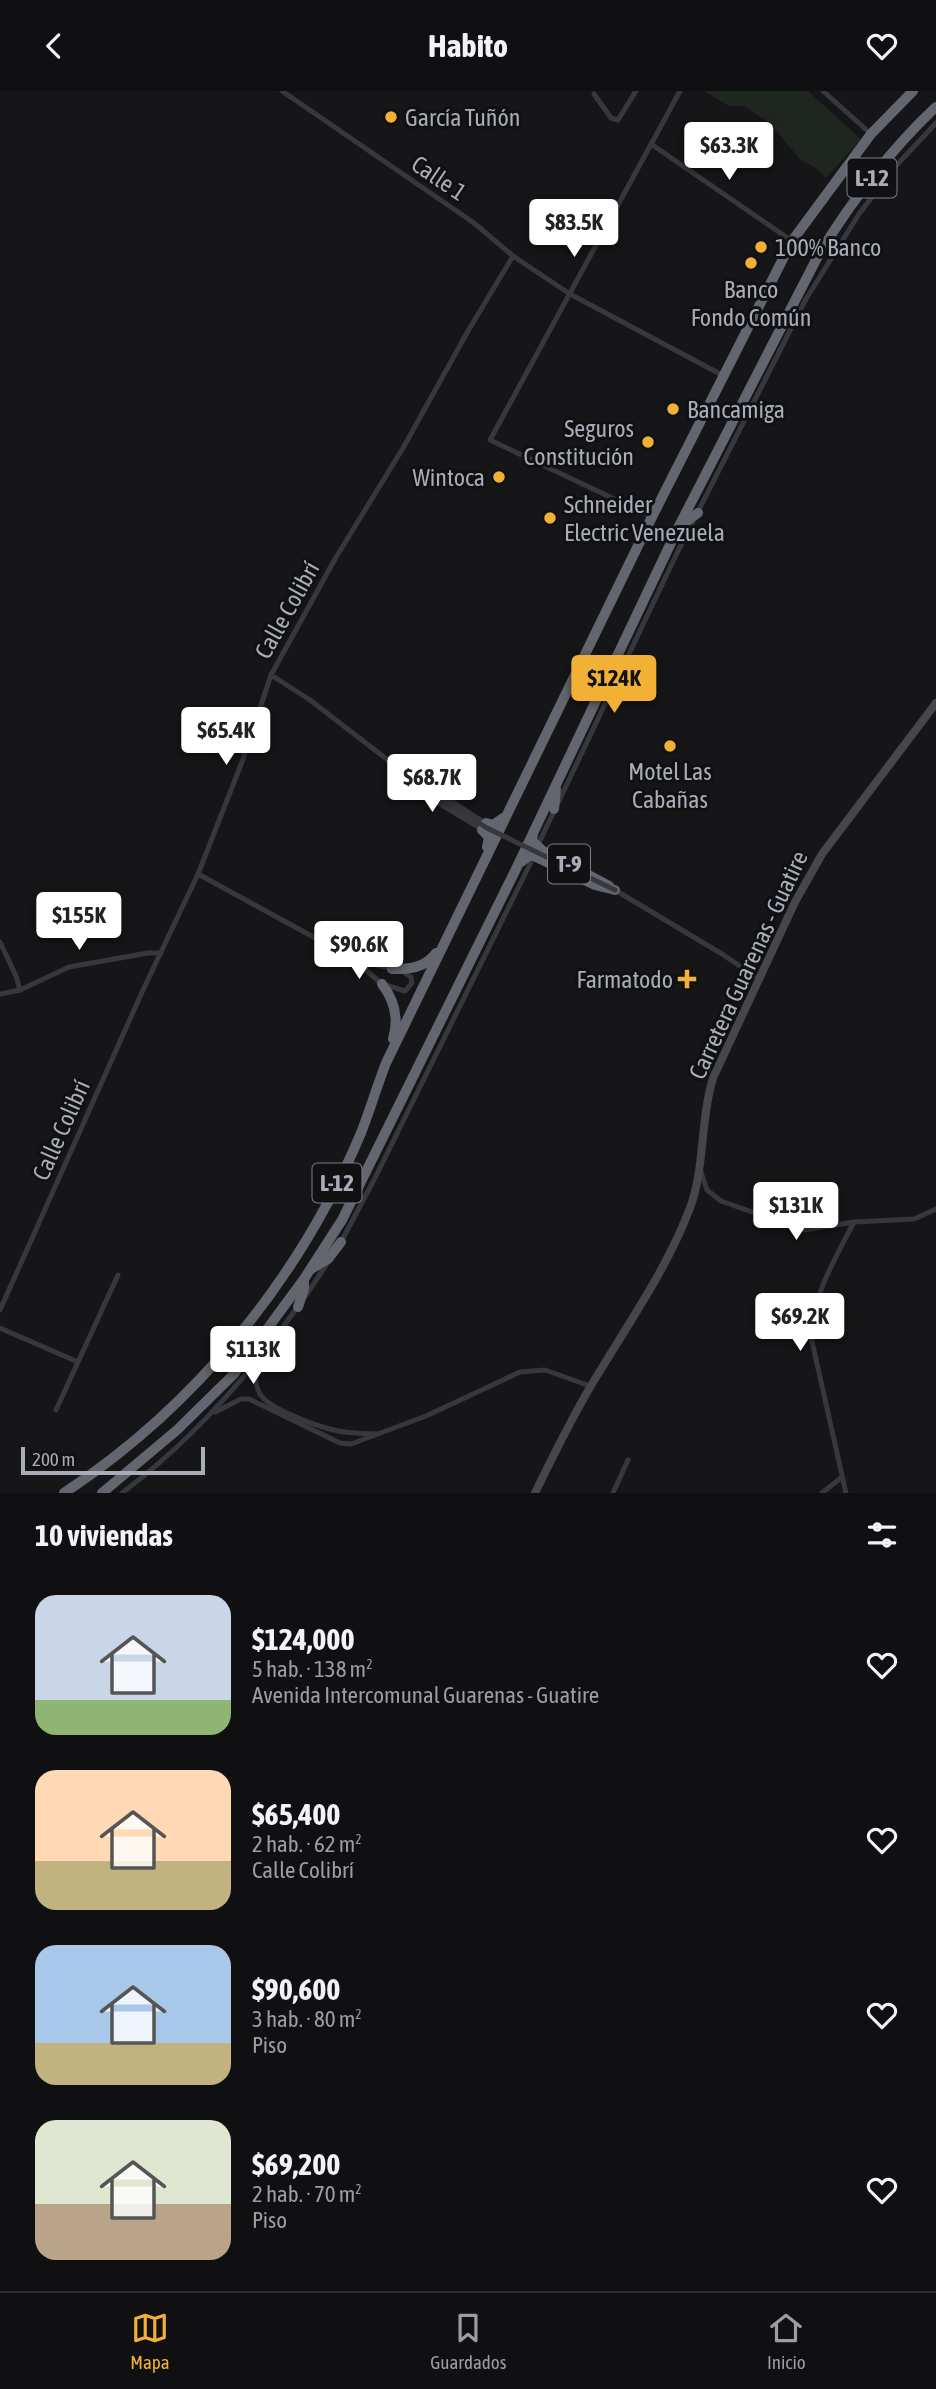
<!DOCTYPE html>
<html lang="es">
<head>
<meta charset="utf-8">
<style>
  :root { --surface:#101012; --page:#1e1e20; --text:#f1f3f6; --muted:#9c9d9f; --line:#303032; --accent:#f2b134 }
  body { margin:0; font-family:"Asap Condensed",sans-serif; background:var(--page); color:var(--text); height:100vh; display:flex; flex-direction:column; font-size:26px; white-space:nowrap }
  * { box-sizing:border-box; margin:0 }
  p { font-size:23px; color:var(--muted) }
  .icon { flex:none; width:38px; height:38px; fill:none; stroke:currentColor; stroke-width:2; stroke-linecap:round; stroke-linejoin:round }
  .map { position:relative; height:1402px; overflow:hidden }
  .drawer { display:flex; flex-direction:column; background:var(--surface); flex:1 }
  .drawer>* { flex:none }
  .scale { position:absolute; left:21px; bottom:18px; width:184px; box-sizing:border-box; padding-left:7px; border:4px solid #a8adb8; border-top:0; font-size:19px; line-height:24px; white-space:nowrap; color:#a8adb8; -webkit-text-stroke:5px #111113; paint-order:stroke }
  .price { position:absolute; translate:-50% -60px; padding:0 16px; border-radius:7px; background:#fff; color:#222; font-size:23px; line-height:46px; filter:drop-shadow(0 2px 4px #0008) }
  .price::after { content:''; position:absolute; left:50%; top:42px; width:21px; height:16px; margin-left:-10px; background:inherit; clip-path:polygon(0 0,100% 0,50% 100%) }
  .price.selected { background:var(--accent); color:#111 }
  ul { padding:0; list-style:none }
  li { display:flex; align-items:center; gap:21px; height:175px; padding:0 35px }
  li span { display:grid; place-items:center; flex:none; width:196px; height:140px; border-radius:21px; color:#555 }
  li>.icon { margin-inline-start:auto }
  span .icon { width:84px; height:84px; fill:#fffc; stroke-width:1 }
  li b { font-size:30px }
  h2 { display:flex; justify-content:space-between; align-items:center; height:84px; padding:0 35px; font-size:30px }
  header { display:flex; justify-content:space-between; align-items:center; height:91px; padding:0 35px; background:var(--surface); font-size:32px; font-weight:700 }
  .tab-bar { display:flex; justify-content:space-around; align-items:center; height:98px; border-top:2px solid var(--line); background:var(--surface); font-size:19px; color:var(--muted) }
  .tab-bar a { display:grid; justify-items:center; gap:4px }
  .tab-bar .selected { color:var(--accent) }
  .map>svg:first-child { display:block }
</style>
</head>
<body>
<header><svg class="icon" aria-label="back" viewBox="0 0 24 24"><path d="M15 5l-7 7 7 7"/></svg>Habito<svg class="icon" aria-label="heart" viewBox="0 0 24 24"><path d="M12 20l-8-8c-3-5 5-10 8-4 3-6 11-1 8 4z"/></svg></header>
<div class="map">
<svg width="936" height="1402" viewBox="0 0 936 1402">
  <rect width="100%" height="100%" fill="#161618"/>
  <polygon fill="#1e261f" points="704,0 808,0 861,48 826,87 814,76 801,69 768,31 744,15 729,15"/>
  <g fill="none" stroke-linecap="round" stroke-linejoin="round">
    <g stroke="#37383d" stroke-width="5">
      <polyline points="282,0 474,132 513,165 570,203 722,284"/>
      <polyline points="823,0 871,43"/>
      <polyline points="594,3 611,27 618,29 636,0"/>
      <polyline points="651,53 792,150 818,165"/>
      <polyline points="652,426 490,349 680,0"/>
      <polyline points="271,584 310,609 393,673"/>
      <polyline points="391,671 485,732"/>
      <polyline points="403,681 424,703 483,739"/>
      <polyline points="411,687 452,715"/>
      <polyline points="537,756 678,460 806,208 859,123 895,76 936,32"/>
      <polyline points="198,783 352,867 382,893 405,900 412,892 411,886 402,880"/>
      <polyline points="615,799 722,863 759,888"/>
      <polyline points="0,851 16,885 20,899"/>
      <polyline points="352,867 393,878"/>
      <polyline points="0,903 20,899 69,876 148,862 161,862"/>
      <polyline points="701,1081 707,1099 721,1110 804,1139 854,1131 914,1128 936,1118"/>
      <polyline points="341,1151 376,1085 534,765"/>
      <polyline points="305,1206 328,1171"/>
      <polyline points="0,1219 143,899 198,783 242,671 271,584 335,468 403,357 468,240 513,165"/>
      <polyline points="0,1237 78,1271"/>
      <path d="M260,1271C255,1281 254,1293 260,1303C269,1318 316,1335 334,1339C348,1343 363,1342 378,1343"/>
      <polyline points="56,1319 118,1184"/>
      <polyline points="215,1321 241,1308 249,1308 340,1352 351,1353 426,1325 520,1281 545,1279 590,1295"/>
      <path d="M122,1402C191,1350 249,1285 299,1214"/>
      <polyline points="613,1402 628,1369"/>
      <polyline points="822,1402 842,1386"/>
      <path d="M846,1402L811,1246C814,1201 834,1170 854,1131"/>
    </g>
    <path stroke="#45474d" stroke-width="8" d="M535,1402C553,1365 571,1328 592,1293C626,1236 666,1180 690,1117C705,1077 700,1029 713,987L795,811L822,763L936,612"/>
    <g stroke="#63666e" stroke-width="10">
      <polyline points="681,434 698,422"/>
      <polyline points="554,718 556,698"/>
      <polyline points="486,732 493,734 503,727"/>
      <polyline points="482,739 489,746 487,756"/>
      <polyline points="533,743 532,750 543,760 609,795"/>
      <polyline points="521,771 530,764 534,765 595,794 615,799"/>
      <path d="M392,878C410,878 425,877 436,862"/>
      <path d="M382,893C395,910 399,928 393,948"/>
      <polyline points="311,1178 328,1168 341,1151"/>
      <polyline points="298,1216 304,1198 304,1189"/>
      <path d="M64,1402C196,1315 300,1187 361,1042C370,1019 377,995 386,972L652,426L792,150L871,43L913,0"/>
      <path d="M102,1402L177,1339L234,1283L304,1188L342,1129L516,778L678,437L818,165C851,111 890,59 936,16"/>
    </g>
    <polyline stroke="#37383d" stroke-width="5" points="452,715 487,737 615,799"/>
  </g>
  <g fill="#f2b134" stroke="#111113" stroke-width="2.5">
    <circle cx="391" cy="26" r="7"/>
    <circle cx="761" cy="156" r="7"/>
    <circle cx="751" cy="172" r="7"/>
    <circle cx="673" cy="318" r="7"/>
    <circle cx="648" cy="351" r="7"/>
    <circle cx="499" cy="386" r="7"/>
    <circle cx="550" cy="427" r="7"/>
    <circle cx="670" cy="655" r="7"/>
    <path d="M683.5 877.5h7v7h7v7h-7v7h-7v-7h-7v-7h7z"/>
  </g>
  <g text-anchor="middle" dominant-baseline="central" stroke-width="6" stroke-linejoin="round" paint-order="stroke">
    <g fill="#111113" stroke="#7b7e86" stroke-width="2">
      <rect x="847.5" y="67.5" width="49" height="39" rx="5"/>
      <rect x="548" y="753.5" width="42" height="39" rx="5"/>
      <rect x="312.5" y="1072.5" width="49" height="39" rx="5"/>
    </g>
    <g font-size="23" font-weight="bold" fill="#a8adb8">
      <text x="872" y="87">L-12</text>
      <text x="569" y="773">T-9</text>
      <text x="337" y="1092">L-12</text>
    </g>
    <g font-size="24" fill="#a8adb8" stroke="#111113" text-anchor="start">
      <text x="405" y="26">García Tuñón</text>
      <text x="775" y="156">100% Banco</text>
      <text x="751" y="198" text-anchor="middle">Banco<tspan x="751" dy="28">Fondo Común</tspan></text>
      <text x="687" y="318">Bancamiga</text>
      <text x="634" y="337" text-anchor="end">Seguros<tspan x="634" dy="28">Constitución</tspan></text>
      <text x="485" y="386" text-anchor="end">Wintoca</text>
      <text x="564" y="413">Schneider<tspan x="564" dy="28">Electric Venezuela</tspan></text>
      <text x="670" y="680" text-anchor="middle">Motel Las<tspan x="670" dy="28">Cabañas</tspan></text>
      <text x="673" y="888" text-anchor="end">Farmatodo</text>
    </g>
    <g font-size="24" fill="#a8adb8" stroke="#111113">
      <text transform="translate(439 87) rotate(34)">Calle 1</text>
      <text transform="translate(287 519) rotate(-61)">Calle Colibrí</text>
      <text transform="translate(748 874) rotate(-65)">Carretera Guarenas - Guatire</text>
      <text transform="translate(61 1039) rotate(-66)">Calle Colibrí</text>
    </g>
  </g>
</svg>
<div class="scale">200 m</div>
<b class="price" style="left:729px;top:91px">$63.3K</b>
<b class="price" style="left:574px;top:168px">$83.5K</b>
<b class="price selected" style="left:614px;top:624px">$124K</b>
<b class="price" style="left:226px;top:676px">$65.4K</b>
<b class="price" style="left:432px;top:723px">$68.7K</b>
<b class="price" style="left:79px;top:861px">$155K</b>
<b class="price" style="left:359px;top:890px">$90.6K</b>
<b class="price" style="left:796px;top:1151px">$131K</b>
<b class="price" style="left:800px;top:1262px">$69.2K</b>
<b class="price" style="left:253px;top:1295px">$113K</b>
</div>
<section class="drawer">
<h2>10 viviendas<svg class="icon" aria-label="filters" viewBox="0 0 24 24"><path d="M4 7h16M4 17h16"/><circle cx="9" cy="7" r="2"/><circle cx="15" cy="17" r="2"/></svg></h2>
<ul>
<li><span style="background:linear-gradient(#c9d6e8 75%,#8fb573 0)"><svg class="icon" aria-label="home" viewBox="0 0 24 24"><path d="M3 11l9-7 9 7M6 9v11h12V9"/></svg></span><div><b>$124,000</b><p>5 hab. · 138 m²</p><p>Avenida Intercomunal Guarenas - Guatire</p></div><svg class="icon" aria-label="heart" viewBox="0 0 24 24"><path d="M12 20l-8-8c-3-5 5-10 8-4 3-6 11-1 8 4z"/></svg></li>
<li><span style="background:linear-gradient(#ffd9b3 65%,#c2b280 0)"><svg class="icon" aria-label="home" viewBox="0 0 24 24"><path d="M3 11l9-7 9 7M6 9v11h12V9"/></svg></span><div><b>$65,400</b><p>2 hab. · 62 m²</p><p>Calle Colibrí</p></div><svg class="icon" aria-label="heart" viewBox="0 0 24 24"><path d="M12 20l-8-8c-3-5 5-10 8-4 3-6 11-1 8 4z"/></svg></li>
<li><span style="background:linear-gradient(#a9c7e8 70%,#c2b280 0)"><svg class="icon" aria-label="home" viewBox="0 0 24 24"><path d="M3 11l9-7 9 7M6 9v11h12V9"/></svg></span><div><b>$90,600</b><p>3 hab. · 80 m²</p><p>Piso</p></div><svg class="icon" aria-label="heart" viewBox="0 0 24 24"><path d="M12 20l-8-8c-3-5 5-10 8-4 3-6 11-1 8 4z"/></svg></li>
<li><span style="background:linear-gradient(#dfe7d0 60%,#b9a48a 0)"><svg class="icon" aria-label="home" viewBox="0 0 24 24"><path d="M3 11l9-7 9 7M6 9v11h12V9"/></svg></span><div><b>$69,200</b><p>2 hab. · 70 m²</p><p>Piso</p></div><svg class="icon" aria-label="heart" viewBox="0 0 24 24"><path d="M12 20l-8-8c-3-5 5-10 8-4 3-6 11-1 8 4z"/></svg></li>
</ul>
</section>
<nav class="tab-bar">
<a class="selected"><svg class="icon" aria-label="map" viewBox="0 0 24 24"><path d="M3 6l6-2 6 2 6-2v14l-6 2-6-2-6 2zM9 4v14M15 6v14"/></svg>Mapa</a>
<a><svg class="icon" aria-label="saved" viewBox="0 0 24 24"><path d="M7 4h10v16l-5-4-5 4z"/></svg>Guardados</a>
<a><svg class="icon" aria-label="home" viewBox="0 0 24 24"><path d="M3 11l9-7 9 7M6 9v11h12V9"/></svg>Inicio</a>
</nav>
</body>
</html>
